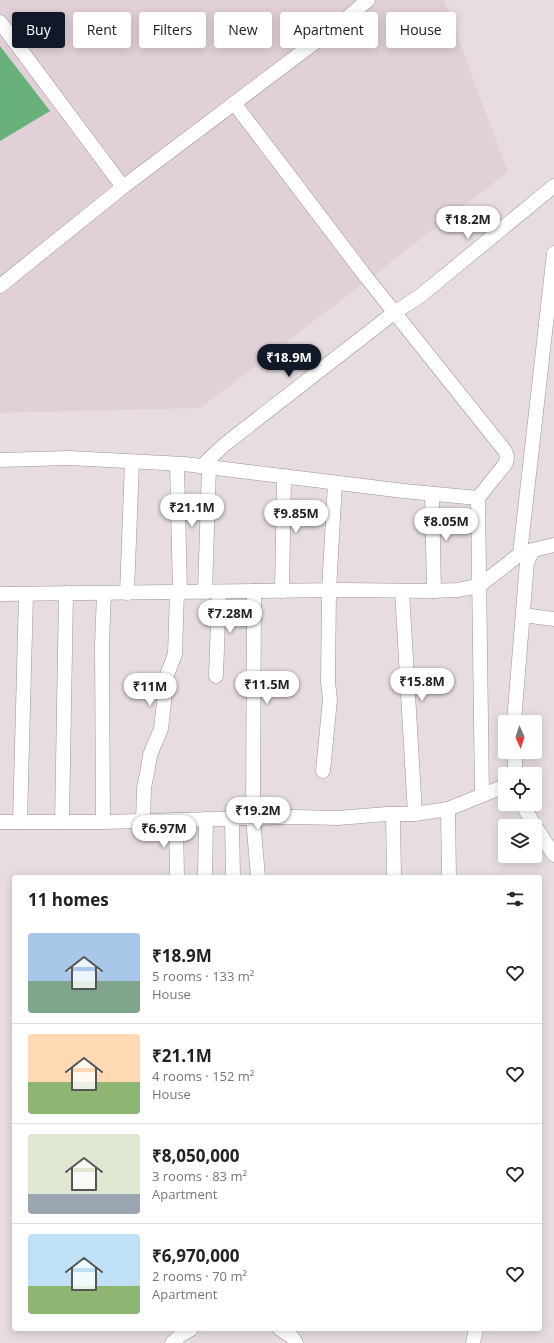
<!DOCTYPE html>
<html lang="en">
<head>
<meta charset="utf-8">
<style>
  :root { --surface:#fff; --page:#f6f6f6; --text:#222; --muted:#767676; --line:#e0e0e0; --accent:#111827 }
  body { margin:0; font-family:"Open Sans",sans-serif; background:var(--page); color:var(--text); height:100vh; display:flex; flex-direction:column; font-size:15px; white-space:nowrap }
  * { box-sizing:border-box; margin:0 }
  p { font-size:13px; color:var(--muted) }
  .icon { flex:none; width:22px; height:22px; fill:none; stroke:currentColor; stroke-width:2; stroke-linecap:round; stroke-linejoin:round }
  .map { position:relative; flex:1; overflow:hidden }
  .details { position:absolute; left:12px; top:875px; width:530px; height:456px; display:flex; flex-direction:column; background:var(--surface); border-radius:4px; box-shadow:0 2px 10px #0003 }
  .details>* { flex:none }
  .hud { position:absolute; left:12px; top:12px; width:530px; height:36px; display:flex; gap:8px }
  .needle { width:26px; rotate:177deg }
  .controls { position:absolute; left:498px; top:715px; display:grid; gap:8px }
  .controls a { display:grid; place-items:center; width:44px; height:44px; border-radius:4px; background:var(--surface); box-shadow:0 2px 10px #0003; font-size:20px }
  .price { position:absolute; translate:-50% -34px; padding:0 9px; border-radius:14px; background:#fff; color:#222; font-size:13px; line-height:26px; filter:drop-shadow(0 1px 2px #0008) }
  .price::after { content:''; position:absolute; left:50%; top:24px; width:12px; height:9px; margin-left:-6px; background:inherit; clip-path:polygon(0 0,100% 0,50% 100%) }
  .price.current { background:var(--accent); color:#fff }
  ul { padding:0; list-style:none }
  li { display:flex; align-items:center; gap:12px; height:100px; padding:0 16px }
  li+li { border-top:1px solid var(--line) }
  li span { display:grid; place-items:center; flex:none; width:112px; height:80px; border-radius:4px; color:#555 }
  li>.icon { margin-inline-start:auto }
  span .icon { width:48px; height:48px; fill:#fffc; stroke-width:1 }
  li b { font-size:17px }
  h2 { display:flex; justify-content:space-between; align-items:center; height:48px; padding:0 16px; font-size:17px }
  .pill { padding:0 14px; border-radius:4px; background:var(--surface); box-shadow:0 2px 10px #0003; font-size:14px; line-height:36px }
  .pill.current { background:var(--accent); color:#fff }
  .map>svg:first-child { display:block }
</style>
</head>
<body>
<div class="map">
<svg width="554" height="1343" viewBox="0 0 554 1343">
  <rect width="100%" height="100%" fill="#e7dde1"/>
  <polygon fill="#e2d0d8" points="0,0 444,0 508,172 201,408 0,413"/>
  <polygon fill="#69b17a" points="0,46 50,111 0,141"/>
  <g fill="none" stroke-linecap="round" stroke-linejoin="round">
    <g stroke="#9c9397" stroke-width="15">
      <g id="minor">
        <polyline points="0,22 123,187"/>
        <polyline points="234,103 363,273 505,451 507,456 506,463 478,498"/>
        <polyline points="0,286 123,187 342,22 368,0"/>
        <polyline points="0,460 69,458 184,464 404,491 478,498 482,795"/>
        <polyline points="177,464 180,592"/>
        <polyline points="202,466 224,445 395,312 420,296 554,186"/>
        <polyline points="432,494 434,591"/>
        <polyline points="520,554 554,253"/>
        <polyline points="254,591 253,818 258,877"/>
        <polyline points="282,591 284,476"/>
        <polyline points="402,591 415,814"/>
        <polyline points="205,592 209,467"/>
        <polyline points="127,593 132,462"/>
        <polyline points="0,594 345,590 431,591 457,590 479,586 520,554 533,550"/>
        <polyline points="523,615 554,619"/>
        <polyline points="216,676 219,592"/>
        <polyline points="514,722 527,562 533,550 554,545"/>
        <polyline points="515,752 515,774"/>
        <polyline points="323,771 330,699 328,682 329,591 335,483"/>
        <polyline points="522,804 535,826"/>
        <polyline points="448,809 449,877"/>
        <polyline points="393,814 394,877"/>
        <polyline points="232,819 233,877"/>
        <polyline points="176,820 177,877"/>
        <polyline points="143,821 144,788 148,768 150,755 161,729 167,675 175,654 177,592"/>
        <polyline points="0,822 103,822 296,817 338,818 387,814 415,814 448,809 505,786"/>
        <polyline points="20,822 26,594"/>
        <polyline points="62,822 66,593"/>
        <polyline points="103,822 102,644 104,593"/>
        <polyline points="535,826 554,855"/>
        <polyline points="205,877 206,819"/>
        <polyline points="280,1329 292,1337 296,1343"/>
        <polyline points="172,1343 181,1335 191,1329"/>
        <polyline points="473,1343 476,1329"/>
      </g>
    </g>
    <use href="#minor" stroke="#fff" stroke-width="14"/>
  </g>
</svg>
<div class="controls">
<a><svg class="needle" viewBox="-14 -14 28 28"><path d="M0-13l5 13h-10z" fill="#e53935"/><path d="M0 13l5-13h-10z" fill="#767676"/></svg></a>
<a><svg class="icon" aria-label="locate" viewBox="0 0 24 24"><circle cx="12" cy="12" r="6"/><path d="M12 2v4M12 18v4M2 12h4M18 12h4"/></svg></a>
<a><svg class="icon" aria-label="layers" viewBox="0 0 24 24"><path d="M12 4l9 5-9 5-9-5zM3 14l9 5 9-5"/></svg></a>
</div>
<b class="price" style="left:468px;top:240px">₹18.2M</b>
<b class="price current" style="left:289px;top:378px">₹18.9M</b>
<b class="price" style="left:192px;top:528px">₹21.1M</b>
<b class="price" style="left:296px;top:534px">₹9.85M</b>
<b class="price" style="left:446px;top:542px">₹8.05M</b>
<b class="price" style="left:230px;top:634px">₹7.28M</b>
<b class="price" style="left:422px;top:702px">₹15.8M</b>
<b class="price" style="left:267px;top:705px">₹11.5M</b>
<b class="price" style="left:150px;top:707px">₹11M</b>
<b class="price" style="left:258px;top:831px">₹19.2M</b>
<b class="price" style="left:164px;top:849px">₹6.97M</b>
<div class="hud">
<a class="pill current">Buy</a>
<a class="pill">Rent</a>
<a class="pill">Filters</a>
<a class="pill">New</a>
<a class="pill">Apartment</a>
<a class="pill">House</a>
</div>
<section class="details">
<h2>11 homes<svg class="icon" aria-label="filters" viewBox="0 0 24 24"><path d="M4 7h16M4 17h16"/><circle cx="9" cy="7" r="2"/><circle cx="15" cy="17" r="2"/></svg></h2>
<ul>
<li><span style="background:linear-gradient(#a9c7e8 60%,#7fa58c 0)"><svg class="icon" aria-label="home" viewBox="0 0 24 24"><path d="M3 11l9-7 9 7M6 9v11h12V9"/></svg></span><div><b>₹18.9M</b><p>5 rooms · 133 m²</p><p>House</p></div><svg class="icon" aria-label="heart" viewBox="0 0 24 24"><path d="M12 20l-8-8c-3-5 5-10 8-4 3-6 11-1 8 4z"/></svg></li>
<li><span style="background:linear-gradient(#ffd9b3 60%,#8fb573 0)"><svg class="icon" aria-label="home" viewBox="0 0 24 24"><path d="M3 11l9-7 9 7M6 9v11h12V9"/></svg></span><div><b>₹21.1M</b><p>4 rooms · 152 m²</p><p>House</p></div><svg class="icon" aria-label="heart" viewBox="0 0 24 24"><path d="M12 20l-8-8c-3-5 5-10 8-4 3-6 11-1 8 4z"/></svg></li>
<li><span style="background:linear-gradient(#dfe7d0 75%,#9aa5b1 0)"><svg class="icon" aria-label="home" viewBox="0 0 24 24"><path d="M3 11l9-7 9 7M6 9v11h12V9"/></svg></span><div><b>₹8,050,000</b><p>3 rooms · 83 m²</p><p>Apartment</p></div><svg class="icon" aria-label="heart" viewBox="0 0 24 24"><path d="M12 20l-8-8c-3-5 5-10 8-4 3-6 11-1 8 4z"/></svg></li>
<li><span style="background:linear-gradient(#bfe0f5 65%,#8fb573 0)"><svg class="icon" aria-label="home" viewBox="0 0 24 24"><path d="M3 11l9-7 9 7M6 9v11h12V9"/></svg></span><div><b>₹6,970,000</b><p>2 rooms · 70 m²</p><p>Apartment</p></div><svg class="icon" aria-label="heart" viewBox="0 0 24 24"><path d="M12 20l-8-8c-3-5 5-10 8-4 3-6 11-1 8 4z"/></svg></li>
</ul>
</section>
</div>
</body>
</html>
